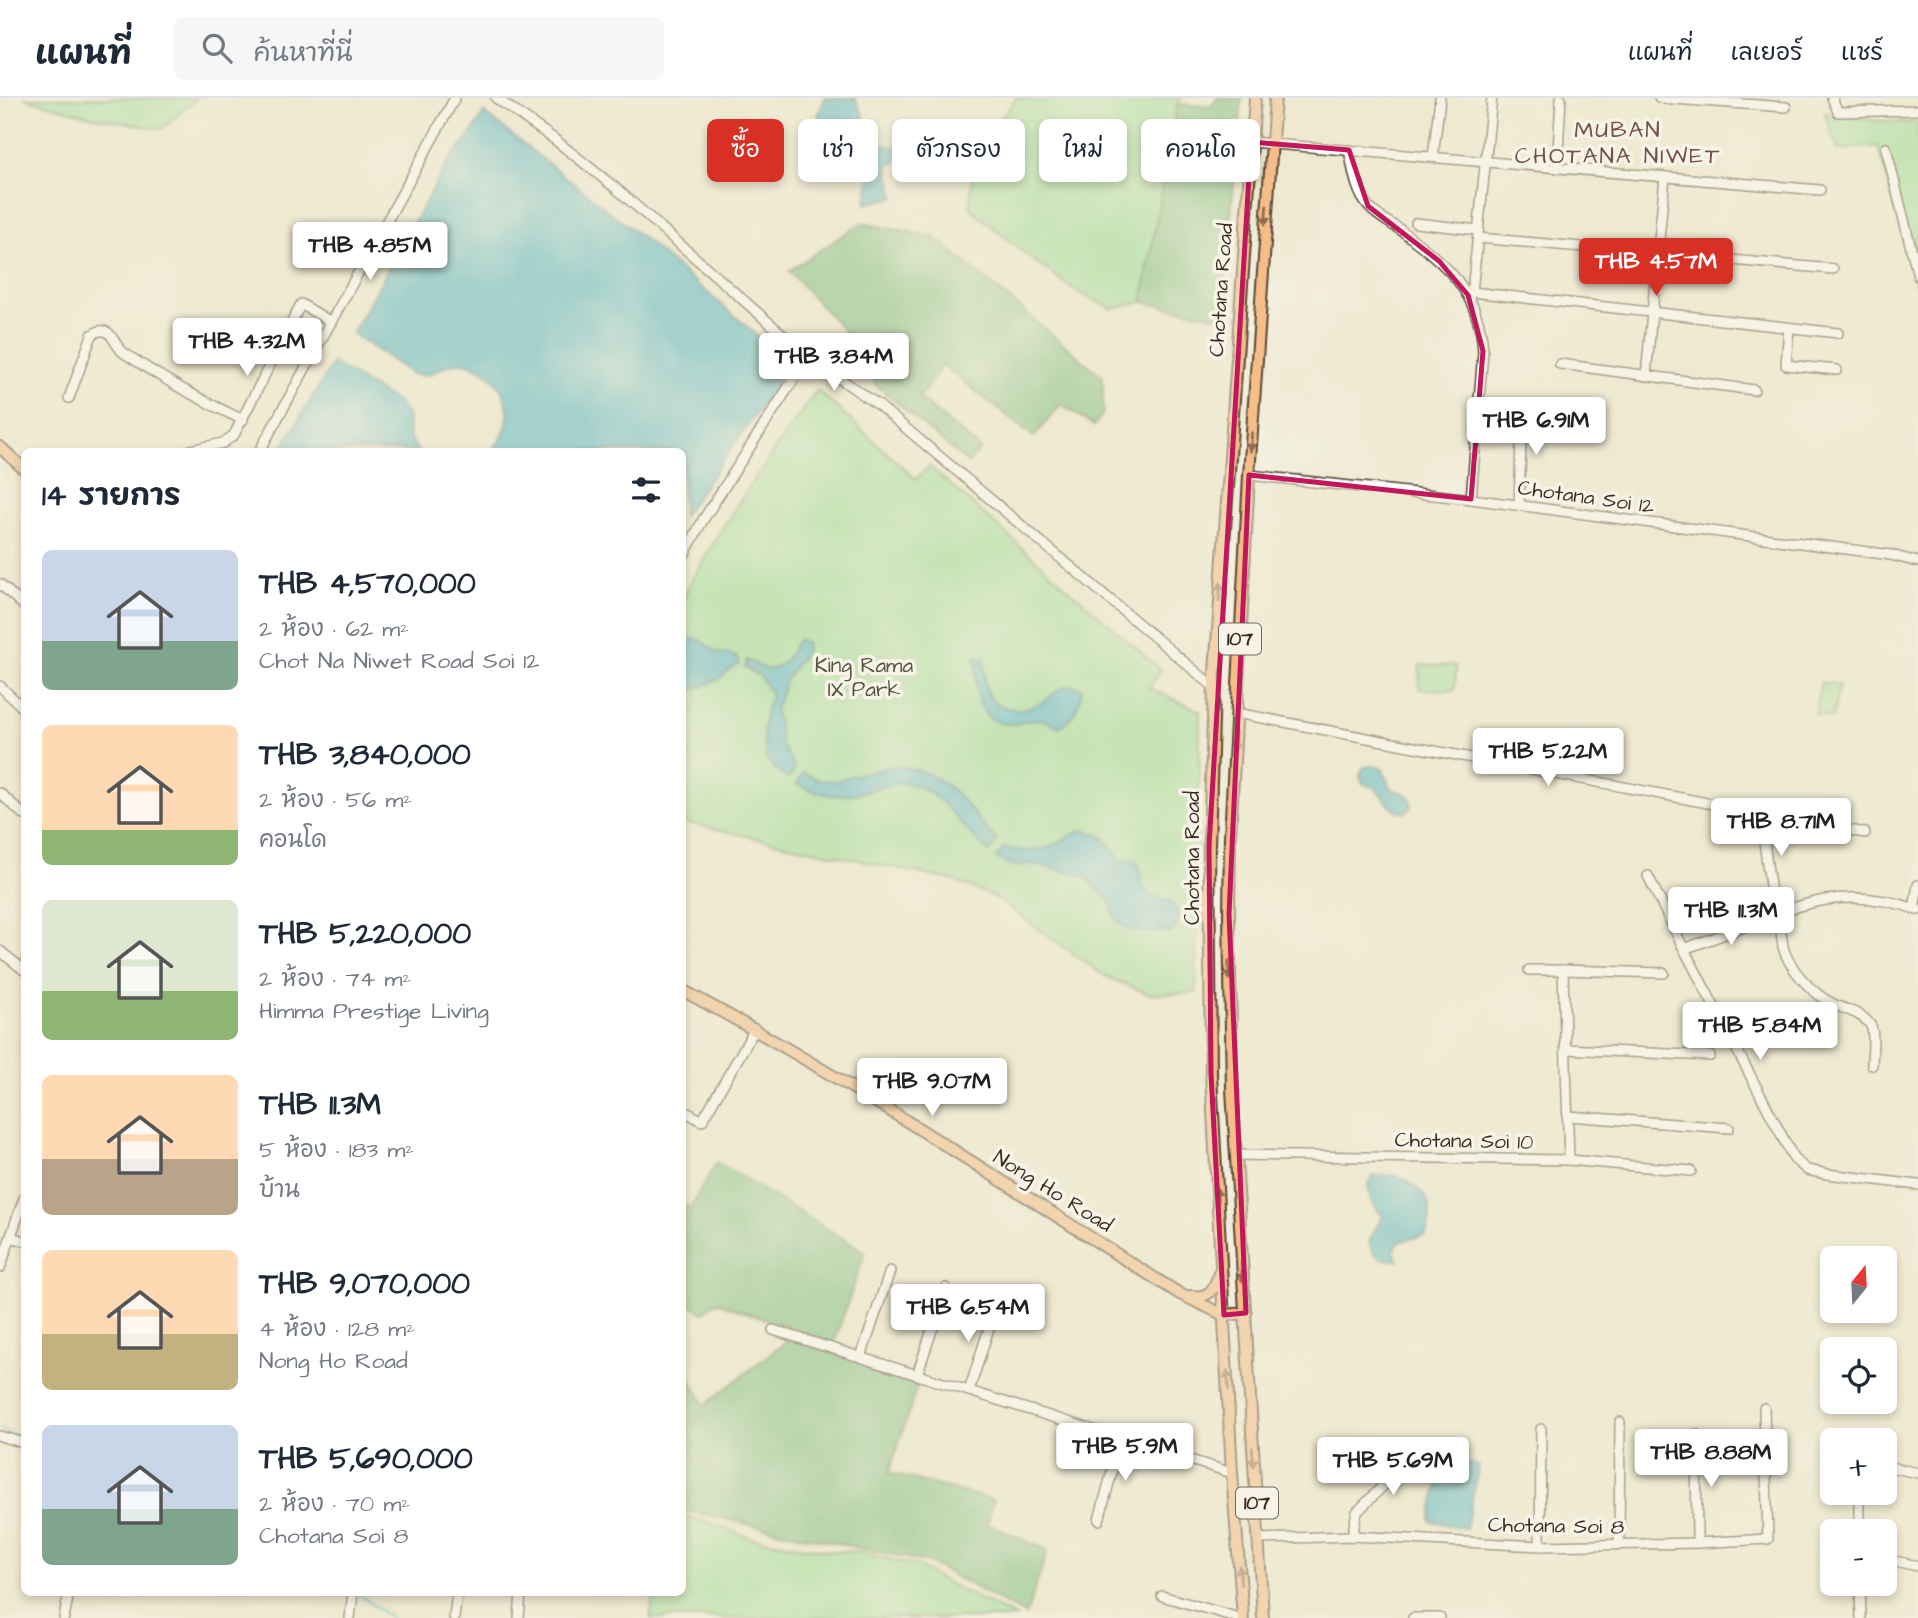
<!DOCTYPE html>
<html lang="th">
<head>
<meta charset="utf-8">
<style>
  :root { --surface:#fff; --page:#f6f6f7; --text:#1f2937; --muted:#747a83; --line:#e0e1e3; --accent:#d93025 }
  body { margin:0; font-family:"Architects Daughter","Playpen Sans Thai",sans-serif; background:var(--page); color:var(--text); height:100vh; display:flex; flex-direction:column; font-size:26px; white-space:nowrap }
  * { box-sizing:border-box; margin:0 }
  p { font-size:23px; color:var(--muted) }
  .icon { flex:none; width:38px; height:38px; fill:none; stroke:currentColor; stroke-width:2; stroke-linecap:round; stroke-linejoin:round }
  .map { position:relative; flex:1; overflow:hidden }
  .panel { position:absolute; left:21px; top:350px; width:665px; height:1148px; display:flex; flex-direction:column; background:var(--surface); border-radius:10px; box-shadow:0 4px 10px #0003 }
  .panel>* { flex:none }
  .banner { position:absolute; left:707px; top:21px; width:665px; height:63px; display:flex; gap:14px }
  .needle { width:46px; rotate:18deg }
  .controls { position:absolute; left:1820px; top:1148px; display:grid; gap:14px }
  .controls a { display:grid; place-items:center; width:77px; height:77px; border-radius:10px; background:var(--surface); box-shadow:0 4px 10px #0003; font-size:35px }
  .price { position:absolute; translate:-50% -60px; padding:0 16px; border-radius:7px; background:#fff; color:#222; font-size:23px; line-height:46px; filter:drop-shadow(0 2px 4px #0008) }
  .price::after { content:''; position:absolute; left:50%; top:42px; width:21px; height:16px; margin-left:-10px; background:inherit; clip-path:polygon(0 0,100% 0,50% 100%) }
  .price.current { background:var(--accent); color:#fff }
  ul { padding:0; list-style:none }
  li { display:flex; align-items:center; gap:21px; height:175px; padding:0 21px }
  li span { display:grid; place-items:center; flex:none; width:196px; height:140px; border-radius:10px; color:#555 }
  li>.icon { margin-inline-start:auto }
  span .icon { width:84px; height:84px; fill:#fffc; stroke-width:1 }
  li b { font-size:30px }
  h2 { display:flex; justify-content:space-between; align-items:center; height:84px; padding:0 21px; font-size:30px }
  .chip { padding:0 24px; border-radius:10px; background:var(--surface); box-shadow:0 4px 10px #0003; font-size:24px; line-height:63px }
  .chip.current { background:var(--accent); color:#fff }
  header { display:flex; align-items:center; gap:42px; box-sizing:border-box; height:98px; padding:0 35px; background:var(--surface); border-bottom:2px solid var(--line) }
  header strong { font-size:33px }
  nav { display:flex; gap:38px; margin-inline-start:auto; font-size:24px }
  .search { width:490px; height:63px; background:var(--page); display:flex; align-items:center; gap:18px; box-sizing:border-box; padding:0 24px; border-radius:10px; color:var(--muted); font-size:26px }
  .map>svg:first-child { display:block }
</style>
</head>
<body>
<header>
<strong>แผนที่</strong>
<div class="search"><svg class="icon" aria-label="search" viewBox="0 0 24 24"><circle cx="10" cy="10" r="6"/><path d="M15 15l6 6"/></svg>ค้นหาที่นี่</div>
<nav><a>แผนที่</a><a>เลเยอร์</a><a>แชร์</a></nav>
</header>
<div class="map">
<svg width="1918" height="1520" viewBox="0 0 1918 1520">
  <rect width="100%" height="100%" fill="#f7f3e8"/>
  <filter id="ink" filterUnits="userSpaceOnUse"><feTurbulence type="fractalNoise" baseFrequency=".0143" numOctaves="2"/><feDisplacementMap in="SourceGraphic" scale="14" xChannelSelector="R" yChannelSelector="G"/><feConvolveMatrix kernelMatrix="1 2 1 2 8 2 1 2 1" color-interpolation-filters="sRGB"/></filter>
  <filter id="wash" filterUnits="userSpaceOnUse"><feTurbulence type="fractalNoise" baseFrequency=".00686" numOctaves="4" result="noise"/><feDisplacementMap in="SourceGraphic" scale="28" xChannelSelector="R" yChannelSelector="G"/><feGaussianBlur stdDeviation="1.57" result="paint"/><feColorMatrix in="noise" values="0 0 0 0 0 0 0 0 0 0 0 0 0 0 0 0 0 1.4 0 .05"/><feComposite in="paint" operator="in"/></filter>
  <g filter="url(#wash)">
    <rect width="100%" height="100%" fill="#eee9d0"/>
    <g fill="#96de98" stroke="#68845b" stroke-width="2">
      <polygon points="24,0 197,0 162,31 93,19"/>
      <polygon points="1016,0 1182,0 1177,6 1142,204 1112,211 1076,193 1030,160 970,110 973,59"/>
      <polygon points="1825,15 1871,22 1918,25 1918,195 1878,48 1838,52"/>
      <path d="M817,292L916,381L929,368L1161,572L1149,590L1200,613L1196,895L1149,896L1105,878L994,799L955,783L683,724L682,501C720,427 769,359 817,292Z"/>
      <polygon points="1420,567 1456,568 1455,592 1419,591"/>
      <polygon points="1821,584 1839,587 1832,620 1815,616"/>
      <polygon points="687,1419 711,1425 751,1440 830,1453 853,1453 918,1468 943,1483 1017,1520 650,1520 654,1495 682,1494 683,1420"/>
    </g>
    <g fill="#78bd80" stroke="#5a744f" stroke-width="2">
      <polygon points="1217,0 1242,0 1221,219 1142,204 1177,6 1211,8"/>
      <polygon points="861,125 933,138 1103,279 1103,315 1094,328 1061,306 1034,339 943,267 919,300 981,351 968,365 877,288 845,234 789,173"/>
      <polygon points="717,1064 865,1154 834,1245 716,1204 703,1215 683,1201 683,1106 690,1110"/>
      <polygon points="789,1241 919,1282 889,1375 994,1402 987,1426 1048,1452 1026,1517 930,1465 683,1412 682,1266 705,1307"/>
    </g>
    <g fill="#49b3c7" stroke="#426e72" stroke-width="2">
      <polygon points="825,0 855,0 877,46 908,51 888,70 895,99 866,106 870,77 857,60 837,65 836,37 818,17"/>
      <path d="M484,15L638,136L784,260L777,286L683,418L682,354L491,353C504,340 512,322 506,303C500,281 475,260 451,266C433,271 432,282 410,275L352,235L449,62L467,42Z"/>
      <polygon points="333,265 397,304 408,318 409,338 418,353 280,353"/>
      <polygon points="693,541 700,542 718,555 728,555 739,561 739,566 730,571 721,580 701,589 693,591 683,601 683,543"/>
      <path d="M799,541L807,546L805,554L786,581L775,613L780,635V644L795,670L789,681C781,676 772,671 768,662C760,644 763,614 771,597C763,582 762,577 745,570L747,562L768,572C789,566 788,555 799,541Z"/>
      <path d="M976,559H984C985,571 983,586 989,597C991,602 997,606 1001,608C1015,614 1031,611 1044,603C1057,595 1066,580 1082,592C1080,606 1073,623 1059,629C1052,627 1046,621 1039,621C1030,621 1021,626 1012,626C972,627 976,586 976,559Z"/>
      <path d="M897,668C953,675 962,706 997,743L989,754C981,747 973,739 966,731C952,715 938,697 918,688C896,680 876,692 855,696C834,700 816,696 797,686L803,675L819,682L837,683L850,678Z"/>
      <path d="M1374,668L1383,671C1385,676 1387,682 1389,687C1396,699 1411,688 1412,709L1405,715C1385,711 1387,699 1374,690C1371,688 1367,687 1363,685L1360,679L1361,673L1365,669Z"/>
      <path d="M1082,732C1108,736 1108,747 1123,764L1136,762L1141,772L1142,786L1148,795C1169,800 1188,810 1173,834H1142L1129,832L1120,826L1115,819L1110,803L1085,778L1075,775L1030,766L1013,768L996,760L1004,750L1028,753L1047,750Z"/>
      <path d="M1394,1077C1424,1089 1437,1105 1426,1137L1398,1144L1394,1153L1398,1163C1381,1162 1374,1160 1369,1143L1383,1118L1371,1104L1368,1088L1373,1078Z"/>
      <polygon points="1444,1360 1479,1368 1466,1430 1430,1423"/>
    </g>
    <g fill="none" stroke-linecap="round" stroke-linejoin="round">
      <g stroke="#49b3c7" stroke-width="2.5">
        <polyline points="0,1331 24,1339"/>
        <polyline points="356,1494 391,1520"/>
      </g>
    </g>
  </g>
  <g filter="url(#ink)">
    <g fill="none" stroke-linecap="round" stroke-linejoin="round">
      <g stroke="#564739" stroke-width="12">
        <g id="minor">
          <polyline points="496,0 554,41 618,92 808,259 877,306 1214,589"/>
          <polyline points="1492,0 1472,194 1838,235"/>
          <polyline points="1659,0 1786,9"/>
          <polyline points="1832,0 1838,14 1918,12"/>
          <polyline points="1251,44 1820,92"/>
          <polyline points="1886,50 1918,178"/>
          <path d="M1349,52C1353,70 1355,93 1368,108C1377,119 1391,125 1402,133C1447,166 1480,195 1483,253L1471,401"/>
          <polyline points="1433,59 1440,0"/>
          <polyline points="1557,70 1561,0"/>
          <polyline points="1416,125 1478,132"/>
          <polyline points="1478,140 1833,171"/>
          <polyline points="1789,230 1786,267 1837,272"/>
          <polyline points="1560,266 1754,292"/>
          <polyline points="1646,278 1665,79"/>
          <path d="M69,300L92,237C112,223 113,248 124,255C161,280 202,303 243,322"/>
          <polyline points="190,352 223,345 234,337 301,206 331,224"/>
          <polyline points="259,354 455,0"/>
          <polyline points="1249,377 1471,401 1891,457 1918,464"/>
          <polyline points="1519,407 1522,311"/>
          <polyline points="682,461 703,422 808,259"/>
          <polyline points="0,486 24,508"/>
          <polyline points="0,588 24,611"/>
          <polyline points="1236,615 1865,735"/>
          <polyline points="0,695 24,717"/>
          <polyline points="1760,715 1773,809"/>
          <polyline points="1648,778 1684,851 1794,1061 1807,1072 1827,1076 1918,1087"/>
          <polyline points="1914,811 1918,787"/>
          <path d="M1785,812C1801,808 1818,802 1834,801C1863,798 1891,802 1918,812"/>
          <path d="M1780,827H1774L1768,820C1768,812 1772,808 1780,809L1786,815V821L1780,827C1781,834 1782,842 1783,849C1789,871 1813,896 1833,906C1846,912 1863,915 1871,928C1875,936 1872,957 1872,967"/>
          <polyline points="1684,851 1768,820"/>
          <polyline points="0,853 24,872"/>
          <polyline points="1529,872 1563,872 1569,1062"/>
          <polyline points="1563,872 1664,875"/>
          <polyline points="1566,951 1710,958"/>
          <polyline points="688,1015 702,1023 755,931"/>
          <polyline points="1568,1018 1729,1030"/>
          <polyline points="1236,1057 1569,1062 1691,1073"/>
          <polyline points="11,1139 24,1143"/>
          <polyline points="0,1170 24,1100"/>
          <polyline points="773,1232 1232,1375"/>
          <polyline points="861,1259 890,1173"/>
          <polyline points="917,1277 946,1190"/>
          <polyline points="969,1293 996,1208"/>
          <polyline points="1696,1336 1697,1445"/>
          <polyline points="0,1338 24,1345"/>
          <polyline points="1885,1368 1918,1375"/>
          <polyline points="1859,1395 1859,1433"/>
          <polyline points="1099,1422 1121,1340"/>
          <polyline points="1352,1438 1357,1414 1400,1371 1410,1351"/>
          <polyline points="1259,1441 1352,1438 1540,1448 1697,1445 1768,1441 1764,1310"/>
          <polyline points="1619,1447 1620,1324"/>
          <polyline points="1540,1448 1541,1331"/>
          <polyline points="1885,1461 1918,1468"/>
          <polyline points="1860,1486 1861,1520"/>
          <polyline points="1162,1498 1239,1520"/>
          <polyline points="64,1520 69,1494"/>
          <polyline points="350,1520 353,1494"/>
          <polyline points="454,1520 457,1494"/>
          <polyline points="519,1520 521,1494"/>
          <polyline points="1413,1520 1440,1520"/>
        </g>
      </g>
      <g stroke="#564739" stroke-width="14">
        <g id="major">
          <polyline points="0,349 24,371"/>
          <path d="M682,892C854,984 1015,1093 1180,1196L1224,1217L1246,1215"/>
          <path d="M1190,1198C1208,1201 1215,1192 1219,1175"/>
          <polyline points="1243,1520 1232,1375 1211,976 1209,748 1214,589 1255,0"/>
          <polyline points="1263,1520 1232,991 1229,816 1230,739 1249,377 1275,0"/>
        </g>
      </g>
      <use href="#minor" stroke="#fff" stroke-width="9"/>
      <use href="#major" stroke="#f7bd88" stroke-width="10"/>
    </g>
    <defs><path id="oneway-solid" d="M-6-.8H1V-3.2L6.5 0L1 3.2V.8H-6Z" transform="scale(1.75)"/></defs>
    <g fill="#906c4e">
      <use href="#oneway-solid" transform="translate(1266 117) rotate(94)"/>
      <use href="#oneway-solid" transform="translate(1251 344) rotate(94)"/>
      <use href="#oneway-solid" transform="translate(1220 494) rotate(-86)"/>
      <use href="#oneway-solid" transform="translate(1235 644) rotate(93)"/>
      <use href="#oneway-solid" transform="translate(1229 872) rotate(90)"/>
      <use href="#oneway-solid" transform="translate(1217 1099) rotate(-93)"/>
      <use href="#oneway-solid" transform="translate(1242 1174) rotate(87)"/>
      <use href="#oneway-solid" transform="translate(1228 1282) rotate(-93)"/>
      <use href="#oneway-solid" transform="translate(1253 1359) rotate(86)"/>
      <use href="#oneway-solid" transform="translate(1240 1477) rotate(-94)"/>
    </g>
  </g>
  <path d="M0 0H1918V1520H0ZM1251,44L1349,52L1368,108L1439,163L1468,197L1483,253L1471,401L1249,377L1229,816L1246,1215L1224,1217L1211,976L1209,748Z" fill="#eee9d0" fill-opacity=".55" fill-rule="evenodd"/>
  <path fill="none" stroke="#c2185b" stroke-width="5" stroke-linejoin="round" d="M1251,44L1349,52L1368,108L1439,163L1468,197L1483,253L1471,401L1249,377L1229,816L1246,1215L1224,1217L1211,976L1209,748Z"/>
  <g text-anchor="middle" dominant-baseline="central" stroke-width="7" stroke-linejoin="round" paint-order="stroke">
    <g fill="#f7f3e8" stroke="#73665b" stroke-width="2">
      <rect x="1219" y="525.5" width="42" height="31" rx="5"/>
      <rect x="1236" y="1389.5" width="42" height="31" rx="5"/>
    </g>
    <g font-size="19" font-weight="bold" fill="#3b2a1e">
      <text x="1240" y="541">107</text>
      <text x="1257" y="1405">107</text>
    </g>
    <g font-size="21" fill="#3b2a1e" stroke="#f7f3e8">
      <text transform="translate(1221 192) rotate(-86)">Chotana Road</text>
      <text transform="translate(1586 399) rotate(8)">Chotana Soi 12</text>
      <text transform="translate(1192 760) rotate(-90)">Chotana Road</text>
      <text transform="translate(1464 1043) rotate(1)">Chotana Soi 10</text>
      <text transform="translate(1053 1093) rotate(32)">Nong Ho Road</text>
      <text transform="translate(1556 1428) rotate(1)">Chotana Soi 8</text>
    </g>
    <g font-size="21" fill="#52573c" stroke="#f7f3e8">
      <text x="864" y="567">King Rama<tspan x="864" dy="24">IX Park</tspan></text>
    </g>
    <g font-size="23" letter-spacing="2" fill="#745246" stroke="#f7f3e8">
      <text x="1618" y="32">MUBAN<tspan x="1618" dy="26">CHOTANA NIWET</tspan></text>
    </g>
  </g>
</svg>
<div class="controls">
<a><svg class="needle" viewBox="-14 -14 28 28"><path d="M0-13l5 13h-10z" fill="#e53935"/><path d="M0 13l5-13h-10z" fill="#747a83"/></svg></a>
<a><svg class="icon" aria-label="locate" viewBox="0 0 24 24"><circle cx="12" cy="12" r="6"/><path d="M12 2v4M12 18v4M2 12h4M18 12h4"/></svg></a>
<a>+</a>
<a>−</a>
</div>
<b class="price" style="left:370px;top:184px">THB 4.85M</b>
<b class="price current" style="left:1656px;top:200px">THB 4.57M</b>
<b class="price" style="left:247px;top:280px">THB 4.32M</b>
<b class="price" style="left:834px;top:295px">THB 3.84M</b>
<b class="price" style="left:1536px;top:359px">THB 6.91M</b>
<b class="price" style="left:1548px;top:690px">THB 5.22M</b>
<b class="price" style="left:1781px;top:760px">THB 8.71M</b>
<b class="price" style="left:1731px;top:849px">THB 11.3M</b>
<b class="price" style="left:1760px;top:964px">THB 5.84M</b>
<b class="price" style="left:932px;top:1020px">THB 9.07M</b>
<b class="price" style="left:968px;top:1246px">THB 6.54M</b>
<b class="price" style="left:1125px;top:1385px">THB 5.9M</b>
<b class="price" style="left:1711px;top:1391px">THB 8.88M</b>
<b class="price" style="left:1393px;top:1399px">THB 5.69M</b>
<div class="banner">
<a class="chip current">ซื้อ</a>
<a class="chip">เช่า</a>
<a class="chip">ตัวกรอง</a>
<a class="chip">ใหม่</a>
<a class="chip">คอนโด</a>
</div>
<section class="panel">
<h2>14 รายการ<svg class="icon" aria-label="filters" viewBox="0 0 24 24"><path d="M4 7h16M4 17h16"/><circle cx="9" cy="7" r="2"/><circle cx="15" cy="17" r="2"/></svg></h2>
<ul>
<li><span style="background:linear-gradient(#c9d6e8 65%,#7fa58c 0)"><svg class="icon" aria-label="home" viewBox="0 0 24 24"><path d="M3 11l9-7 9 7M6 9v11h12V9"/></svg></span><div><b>THB 4,570,000</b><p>2 ห้อง · 62 m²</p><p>Chot Na Niwet Road Soi 12</p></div></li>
<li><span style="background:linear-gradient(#ffd9b3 75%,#8fb573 0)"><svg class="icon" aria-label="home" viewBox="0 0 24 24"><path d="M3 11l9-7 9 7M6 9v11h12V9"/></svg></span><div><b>THB 3,840,000</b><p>2 ห้อง · 56 m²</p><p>คอนโด</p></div></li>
<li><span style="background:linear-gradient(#dfe7d0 65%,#8fb573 0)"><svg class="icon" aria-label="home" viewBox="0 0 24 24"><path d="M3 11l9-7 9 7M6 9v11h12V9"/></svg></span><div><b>THB 5,220,000</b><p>2 ห้อง · 74 m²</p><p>Himma Prestige Living</p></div></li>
<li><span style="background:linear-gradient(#ffd9b3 60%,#b9a48a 0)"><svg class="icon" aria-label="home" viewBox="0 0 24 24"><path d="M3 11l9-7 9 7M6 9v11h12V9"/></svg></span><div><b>THB 11.3M</b><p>5 ห้อง · 183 m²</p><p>บ้าน</p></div></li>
<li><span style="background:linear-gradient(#ffd9b3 60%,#c2b280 0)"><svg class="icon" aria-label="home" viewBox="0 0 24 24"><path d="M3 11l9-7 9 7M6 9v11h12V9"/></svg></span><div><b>THB 9,070,000</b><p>4 ห้อง · 128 m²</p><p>Nong Ho Road</p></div></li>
<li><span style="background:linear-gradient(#c9d6e8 60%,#7fa58c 0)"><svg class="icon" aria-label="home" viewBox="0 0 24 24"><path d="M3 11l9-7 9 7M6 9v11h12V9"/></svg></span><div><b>THB 5,690,000</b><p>2 ห้อง · 70 m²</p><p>Chotana Soi 8</p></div></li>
</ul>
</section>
</div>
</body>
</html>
